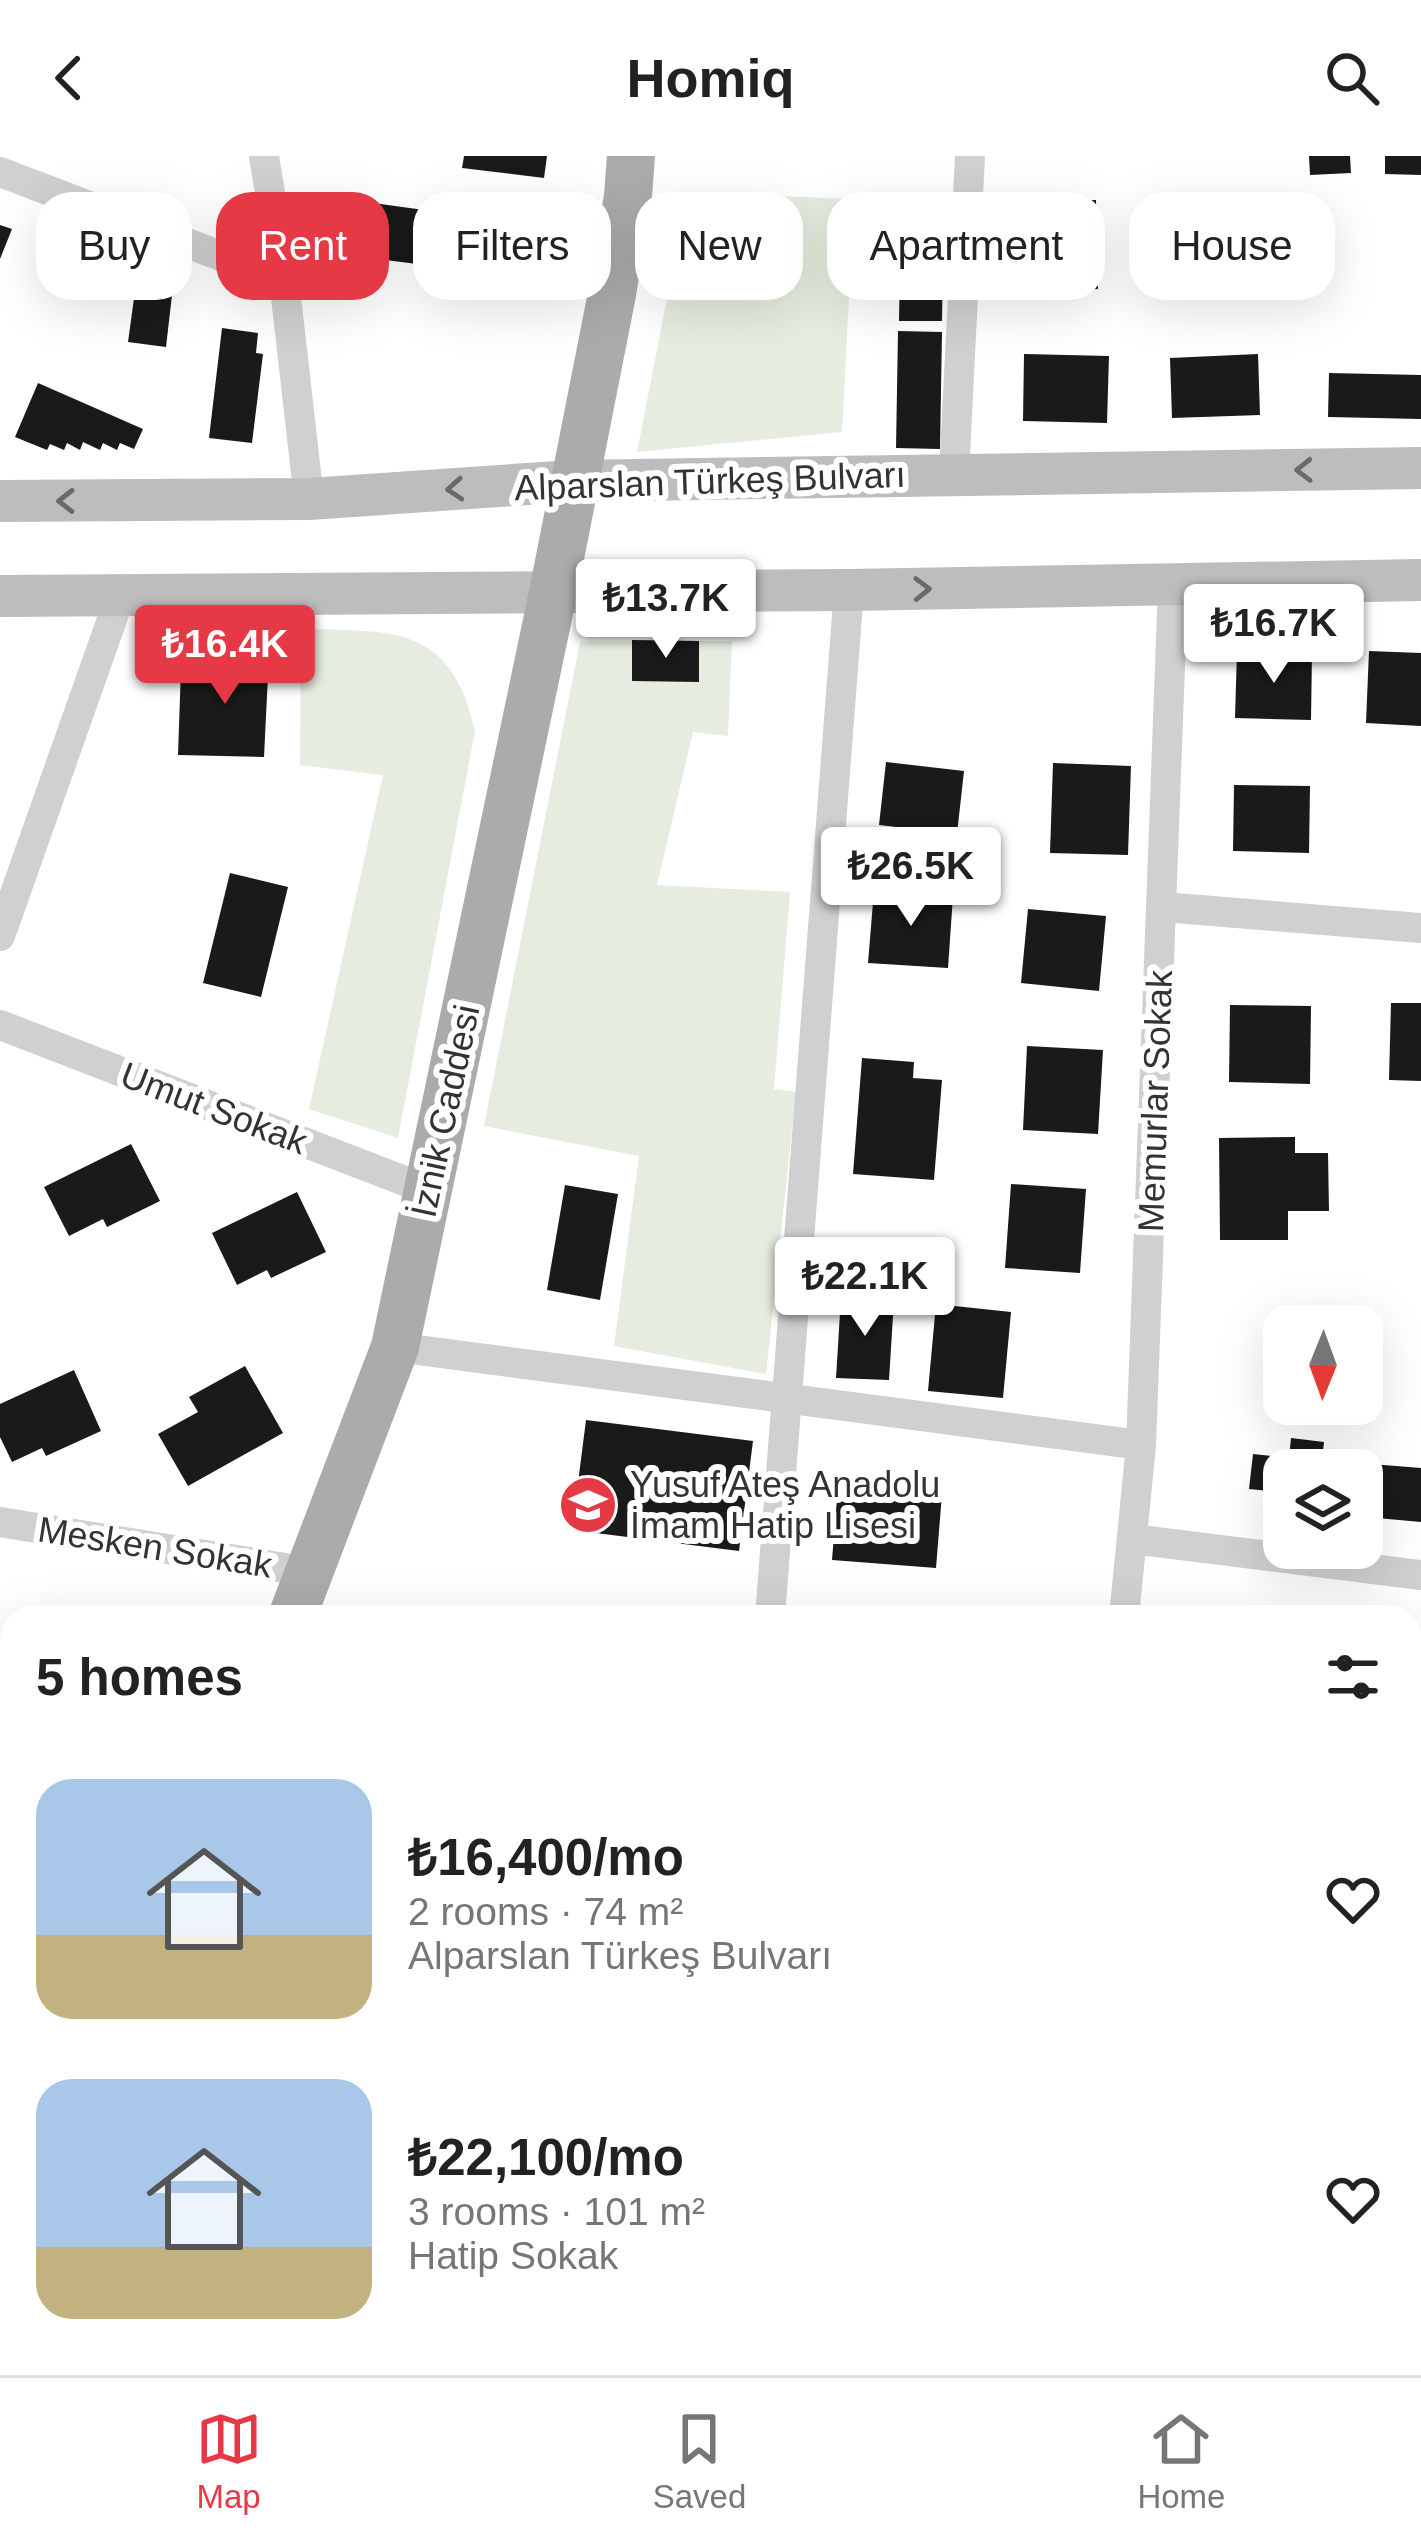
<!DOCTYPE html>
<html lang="en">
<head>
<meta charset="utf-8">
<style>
  :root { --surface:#fff; --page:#f6f6f6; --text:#222; --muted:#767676; --line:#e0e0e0; --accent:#e63946 }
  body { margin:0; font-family:Helvetica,sans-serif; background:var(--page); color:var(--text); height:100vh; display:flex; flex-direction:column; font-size:45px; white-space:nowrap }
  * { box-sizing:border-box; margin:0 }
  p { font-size:39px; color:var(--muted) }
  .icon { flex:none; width:66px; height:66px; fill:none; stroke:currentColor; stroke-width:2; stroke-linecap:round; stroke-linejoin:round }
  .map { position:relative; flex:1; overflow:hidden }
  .side { position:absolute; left:0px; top:1449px; width:1422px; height:771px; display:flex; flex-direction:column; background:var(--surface); border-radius:36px 36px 0 0; box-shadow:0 12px 48px #0002 }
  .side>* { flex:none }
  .hud { position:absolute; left:36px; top:36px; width:1350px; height:108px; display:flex; gap:24px }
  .needle { width:78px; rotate:181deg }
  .buttons { position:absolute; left:1263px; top:1149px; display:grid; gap:24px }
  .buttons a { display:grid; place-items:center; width:120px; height:120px; border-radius:24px; background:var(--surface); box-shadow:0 12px 48px #0002; font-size:60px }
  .price { position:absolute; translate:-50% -102px; padding:0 27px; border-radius:12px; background:#fff; color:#222; font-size:39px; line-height:78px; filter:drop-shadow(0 3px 6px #0008) }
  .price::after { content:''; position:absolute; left:50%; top:72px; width:36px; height:27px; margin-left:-18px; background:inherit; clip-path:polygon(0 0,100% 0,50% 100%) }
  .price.current { background:var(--accent); color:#fff }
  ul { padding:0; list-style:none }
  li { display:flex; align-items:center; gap:36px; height:300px; padding:0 36px }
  li span { display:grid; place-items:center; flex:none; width:336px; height:240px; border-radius:36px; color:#555 }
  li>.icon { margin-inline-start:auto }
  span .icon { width:144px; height:144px; fill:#fffc; stroke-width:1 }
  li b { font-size:51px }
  h2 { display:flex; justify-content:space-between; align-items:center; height:144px; padding:0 36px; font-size:51px }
  .pill { padding:0 42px; border-radius:36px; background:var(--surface); box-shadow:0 12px 48px #0002; font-size:42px; line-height:108px }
  .pill.current { background:var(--accent); color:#fff }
  header { display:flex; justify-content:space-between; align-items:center; height:156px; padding:0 36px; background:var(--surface); font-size:54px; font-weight:600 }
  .dock { display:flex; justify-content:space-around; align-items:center; height:168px; border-top:3px solid var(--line); background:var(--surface); font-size:33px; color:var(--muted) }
  .dock a { display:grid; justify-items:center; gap:6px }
  .dock .current { color:var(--accent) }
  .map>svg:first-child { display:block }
</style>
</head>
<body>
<header><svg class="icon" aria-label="back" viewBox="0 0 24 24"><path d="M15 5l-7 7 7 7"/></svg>Homiq<svg class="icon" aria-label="search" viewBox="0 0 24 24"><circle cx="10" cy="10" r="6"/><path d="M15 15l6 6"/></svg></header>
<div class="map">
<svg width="1421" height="2219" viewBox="0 0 1421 2219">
  <rect width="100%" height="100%" fill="#fff"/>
  <g fill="#e6ecdf">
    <polygon points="746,39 854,43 842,276 637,296 686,45"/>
    <path d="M301,473C395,475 451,469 475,575L398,982L309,953L383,619L300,609Z"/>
    <polygon points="732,485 728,580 693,576 657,729 790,736 774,933 796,936 766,1218 614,1190 639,1000 484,970 580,486"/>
  </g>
  <g fill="#1a1a1a">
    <polygon points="464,0 547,0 544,22 462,12"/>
    <polygon points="1309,0 1350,0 1351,17 1310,19"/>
    <polygon points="1385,0 1421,0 1421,19 1385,18"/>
    <polygon points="337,42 424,54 417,108 330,97"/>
    <polygon points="1096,44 1098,133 1034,135 1032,45"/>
    <polygon points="901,49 944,49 942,165 899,165"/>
    <polygon points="479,66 537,72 530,135 472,130"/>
    <polygon points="0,69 12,73 0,103"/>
    <polygon points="135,135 172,139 166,191 128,186"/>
    <polygon points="222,172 258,177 256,197 263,198 252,287 209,282"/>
    <polygon points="898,175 942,176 940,293 896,292"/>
    <polygon points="1024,198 1109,200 1107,267 1023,265"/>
    <polygon points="1258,198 1260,259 1172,262 1170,202"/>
    <polygon points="1329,217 1421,219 1421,263 1328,261"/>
    <polygon points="38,227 143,273 134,293 120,287 117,294 103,287 100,294 83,286 80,294 67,287 64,294 50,288 47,294 15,281"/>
    <polygon points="632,484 699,485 699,526 632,525"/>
    <polygon points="1237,495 1312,497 1311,564 1235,562"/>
    <polygon points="1369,495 1421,497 1421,570 1366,567"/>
    <polygon points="216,497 269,499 264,601 178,599 181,512 216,513"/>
    <polygon points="886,606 964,615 957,678 879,669"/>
    <polygon points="1053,607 1131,610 1128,699 1050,697"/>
    <polygon points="1234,629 1310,630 1309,697 1233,695"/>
    <polygon points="230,717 288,731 261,841 203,827"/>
    <polygon points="874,734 953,740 948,812 868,807"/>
    <polygon points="1028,753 1106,760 1099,835 1021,827"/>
    <polygon points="1391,847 1421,847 1421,925 1389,924"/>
    <polygon points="1230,849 1311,850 1310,928 1229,926"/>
    <polygon points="1027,890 1103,894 1098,978 1023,974"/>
    <polygon points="862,902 914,906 913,922 942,924 934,1024 853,1018"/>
    <polygon points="1295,981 1295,997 1328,997 1329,1055 1288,1055 1288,1084 1220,1084 1219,982"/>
    <polygon points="131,988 160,1045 107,1071 103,1063 69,1080 44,1031"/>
    <polygon points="1011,1028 1086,1033 1080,1117 1005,1112"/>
    <polygon points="565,1029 618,1038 600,1144 547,1134"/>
    <polygon points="297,1036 326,1096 271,1122 267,1114 237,1129 212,1077"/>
    <polygon points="841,1141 894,1144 889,1224 836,1222"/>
    <polygon points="936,1148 1011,1156 1003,1242 928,1235"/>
    <polygon points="245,1210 283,1277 188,1330 158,1278 198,1256 189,1241"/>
    <polygon points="74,1214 101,1275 46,1300 42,1292 12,1306 0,1281 0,1248"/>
    <polygon points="586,1264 753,1285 739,1395 572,1374"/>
    <polygon points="1291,1282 1324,1286 1321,1314 1284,1314 1284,1351 1279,1351 1281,1336 1249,1333 1253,1298 1289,1302"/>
    <polygon points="1371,1308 1421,1312 1421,1366 1366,1361"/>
    <polygon points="839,1318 943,1326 936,1412 832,1404"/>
    <polygon points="631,1451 683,1458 683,1461 629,1461"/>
    <polygon points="1298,1454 1344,1458 1344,1461 1297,1461"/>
    <polygon points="1410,1583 1421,1584 1421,1643 1410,1642"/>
    <polygon points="1410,2141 1421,2147 1421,2219 1365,2219 1352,2211 1353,2208 1410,2208"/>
    <polygon points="78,2208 155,2208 151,2219 74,2219"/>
    <polygon points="244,2208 250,2208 283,2219 241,2219"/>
  </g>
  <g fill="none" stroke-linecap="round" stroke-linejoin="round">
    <g stroke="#d0d0d0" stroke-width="30">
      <polyline points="264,0 284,124 309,343"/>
      <polyline points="0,16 284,124"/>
      <polyline points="954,318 970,0"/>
      <polyline points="1163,751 1421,772"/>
      <polyline points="0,780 121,438"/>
      <polyline points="0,869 428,1034"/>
      <polyline points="395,1191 1141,1289"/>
      <polyline points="0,1366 310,1416"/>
      <polyline points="1132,1383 1421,1419"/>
      <polyline points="770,1461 849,434"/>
      <polyline points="1124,1461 1141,1289 1173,429"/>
      <polyline points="0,1817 12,1820"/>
      <polyline points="1410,1982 1421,1986"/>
      <polyline points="412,2219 415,2208"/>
      <polyline points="597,2219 597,2208"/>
    </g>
    <g stroke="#d0d0d0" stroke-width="36">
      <polyline points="1410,1943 1421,1921"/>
      <polyline points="1281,2219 1286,2208"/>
    </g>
    <g stroke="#bdbdbd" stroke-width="42">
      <polyline points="0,345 309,343 572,325 1421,312"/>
      <polyline points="0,440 849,434 1421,424"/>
    </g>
    <g stroke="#ababab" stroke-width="48">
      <polyline points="292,1461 395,1191 553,437 612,138 628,40 631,0"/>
      <polyline points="0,2105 12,2083"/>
    </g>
  </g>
  <defs><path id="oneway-chevron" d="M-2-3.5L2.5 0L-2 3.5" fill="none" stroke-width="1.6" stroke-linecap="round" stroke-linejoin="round" transform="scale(3)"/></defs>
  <g stroke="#6a6a6a">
    <use href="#oneway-chevron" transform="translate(1304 314) rotate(179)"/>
    <use href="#oneway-chevron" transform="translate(455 333) rotate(176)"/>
    <use href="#oneway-chevron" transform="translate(66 345) rotate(180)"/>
    <use href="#oneway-chevron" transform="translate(922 433) rotate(-1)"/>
  </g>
  <defs>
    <g id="school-disc" transform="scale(3)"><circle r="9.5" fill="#e63946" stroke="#fff"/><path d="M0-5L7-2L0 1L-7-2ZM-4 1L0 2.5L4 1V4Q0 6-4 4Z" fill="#fff"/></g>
  </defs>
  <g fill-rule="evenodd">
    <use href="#school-disc" x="588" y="1349"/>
  </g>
  <g text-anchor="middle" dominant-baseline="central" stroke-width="12" stroke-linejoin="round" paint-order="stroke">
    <g font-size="36" fill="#333" stroke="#fff">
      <text transform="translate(710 325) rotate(-2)">Alparslan Türkeş Bulvarı</text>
      <text transform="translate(1155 945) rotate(-88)">Memurlar Sokak</text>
      <text transform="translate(214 952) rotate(21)">Umut Sokak</text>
      <text transform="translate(445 955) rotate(-78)">İznik Caddesi</text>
      <text transform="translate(155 1391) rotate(9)">Mesken Sokak</text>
    </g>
    <g font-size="36" fill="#333" stroke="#fff" text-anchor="start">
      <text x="630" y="1328">Yusuf Ateş Anadolu<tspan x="630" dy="41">İmam Hatip Lisesi</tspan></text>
    </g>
  </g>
</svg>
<div class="buttons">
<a><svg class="needle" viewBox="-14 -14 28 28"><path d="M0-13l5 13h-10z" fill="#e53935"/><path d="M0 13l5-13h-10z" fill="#767676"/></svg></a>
<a><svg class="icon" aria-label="layers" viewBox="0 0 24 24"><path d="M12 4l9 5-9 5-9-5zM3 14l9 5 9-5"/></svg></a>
</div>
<b class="price" style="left:666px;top:505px">₺13.7K</b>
<b class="price" style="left:1274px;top:530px">₺16.7K</b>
<b class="price current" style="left:225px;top:551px">₺16.4K</b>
<b class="price" style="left:911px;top:773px">₺26.5K</b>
<b class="price" style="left:865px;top:1183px">₺22.1K</b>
<div class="hud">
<a class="pill">Buy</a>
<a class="pill current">Rent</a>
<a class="pill">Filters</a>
<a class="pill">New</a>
<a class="pill">Apartment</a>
<a class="pill">House</a>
</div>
<section class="side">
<h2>5 homes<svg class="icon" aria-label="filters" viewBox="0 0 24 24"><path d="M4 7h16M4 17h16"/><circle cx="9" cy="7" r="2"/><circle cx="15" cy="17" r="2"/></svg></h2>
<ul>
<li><span style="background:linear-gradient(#a9c7e8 65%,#c2b280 0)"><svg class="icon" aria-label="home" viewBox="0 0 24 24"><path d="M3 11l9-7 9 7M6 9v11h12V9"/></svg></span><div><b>₺16,400/mo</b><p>2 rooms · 74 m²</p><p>Alparslan Türkeş Bulvarı</p></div><svg class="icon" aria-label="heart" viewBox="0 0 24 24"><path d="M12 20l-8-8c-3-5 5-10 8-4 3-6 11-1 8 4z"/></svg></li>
<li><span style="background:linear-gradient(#a9c7e8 70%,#c2b280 0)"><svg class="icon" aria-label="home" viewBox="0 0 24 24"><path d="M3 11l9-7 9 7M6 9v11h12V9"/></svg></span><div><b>₺22,100/mo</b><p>3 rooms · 101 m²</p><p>Hatip Sokak</p></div><svg class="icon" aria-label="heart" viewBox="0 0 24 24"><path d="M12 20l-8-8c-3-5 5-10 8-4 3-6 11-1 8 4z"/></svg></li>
</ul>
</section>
</div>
<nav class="dock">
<a class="current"><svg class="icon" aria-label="map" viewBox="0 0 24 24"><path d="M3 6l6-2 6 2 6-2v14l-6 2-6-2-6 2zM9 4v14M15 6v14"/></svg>Map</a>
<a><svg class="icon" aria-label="saved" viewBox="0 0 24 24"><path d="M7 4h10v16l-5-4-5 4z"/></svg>Saved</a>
<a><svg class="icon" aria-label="home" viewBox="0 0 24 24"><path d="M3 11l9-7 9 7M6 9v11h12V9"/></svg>Home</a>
</nav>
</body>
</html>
